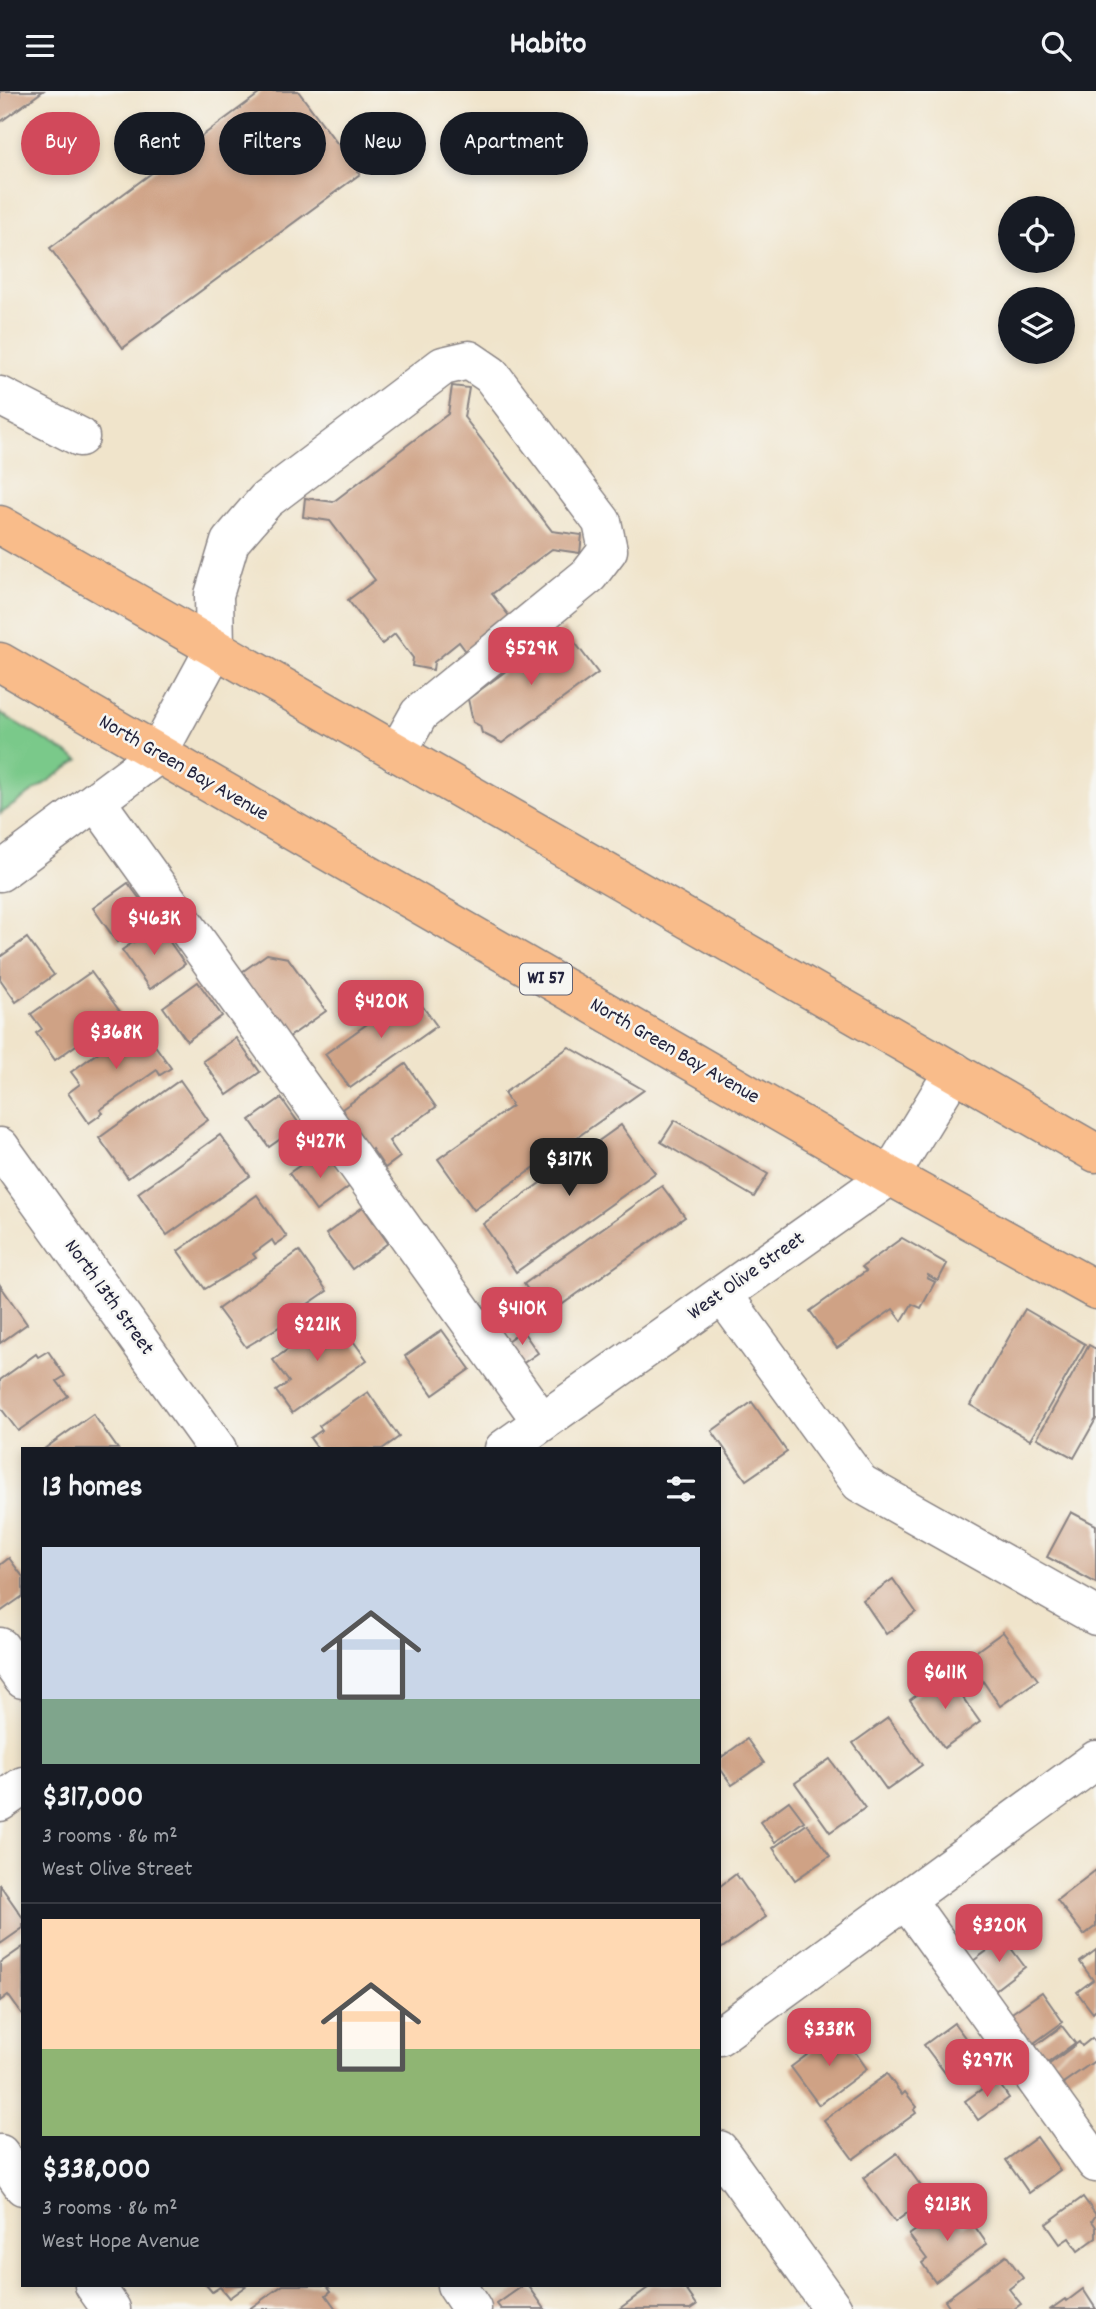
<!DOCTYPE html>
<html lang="en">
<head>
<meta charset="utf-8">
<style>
  :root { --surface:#171b24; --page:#242831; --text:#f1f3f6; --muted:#9ea1a6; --line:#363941; --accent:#d1495b }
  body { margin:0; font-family:Dekko,sans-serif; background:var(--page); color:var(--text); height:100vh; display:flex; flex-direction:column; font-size:26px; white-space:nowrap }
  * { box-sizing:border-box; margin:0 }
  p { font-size:23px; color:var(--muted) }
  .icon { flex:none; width:38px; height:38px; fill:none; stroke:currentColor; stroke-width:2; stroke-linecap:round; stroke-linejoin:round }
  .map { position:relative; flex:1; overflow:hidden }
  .side { position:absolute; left:21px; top:1356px; width:700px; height:840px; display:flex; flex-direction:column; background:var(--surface); border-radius:0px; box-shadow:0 4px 10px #0003 }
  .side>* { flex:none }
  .banner { position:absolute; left:21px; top:21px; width:700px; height:63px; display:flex; gap:14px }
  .fabs { position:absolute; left:998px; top:105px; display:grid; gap:14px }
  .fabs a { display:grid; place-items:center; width:77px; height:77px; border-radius:50%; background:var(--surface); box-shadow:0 4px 10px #0003; font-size:35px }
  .price { position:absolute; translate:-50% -60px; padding:0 16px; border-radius:14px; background:var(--accent); color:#fff; font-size:23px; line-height:46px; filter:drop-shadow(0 2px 4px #0008) }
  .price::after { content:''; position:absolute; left:50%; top:42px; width:21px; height:16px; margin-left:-10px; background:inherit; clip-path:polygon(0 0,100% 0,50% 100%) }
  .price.selected { background:#222; color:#fff }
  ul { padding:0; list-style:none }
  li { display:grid; align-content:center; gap:14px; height:371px; padding:0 21px }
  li+li { border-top:2px solid var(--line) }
  li span { display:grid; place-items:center; height:217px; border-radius:0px; color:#555 }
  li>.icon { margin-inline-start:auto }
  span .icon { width:126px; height:126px; fill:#fffc; stroke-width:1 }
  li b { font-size:30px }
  h2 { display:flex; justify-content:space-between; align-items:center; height:84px; padding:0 21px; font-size:30px }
  .chip { padding:0 24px; border-radius:32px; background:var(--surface); box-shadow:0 4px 10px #0003; font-size:24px; line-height:63px }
  .chip.selected { background:var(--accent); color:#fff }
  header { display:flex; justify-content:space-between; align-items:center; height:91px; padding:0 21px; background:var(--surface); font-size:32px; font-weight:700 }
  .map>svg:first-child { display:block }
</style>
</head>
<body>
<header><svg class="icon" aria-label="menu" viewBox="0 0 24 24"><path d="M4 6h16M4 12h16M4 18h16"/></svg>Habito<svg class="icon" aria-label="search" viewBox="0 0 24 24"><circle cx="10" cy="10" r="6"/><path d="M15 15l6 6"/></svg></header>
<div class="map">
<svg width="1096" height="2218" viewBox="0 0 1096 2218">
  <rect width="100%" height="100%" fill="#f6f6f2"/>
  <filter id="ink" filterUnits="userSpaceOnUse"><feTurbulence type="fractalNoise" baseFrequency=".0143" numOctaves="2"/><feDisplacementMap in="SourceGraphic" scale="14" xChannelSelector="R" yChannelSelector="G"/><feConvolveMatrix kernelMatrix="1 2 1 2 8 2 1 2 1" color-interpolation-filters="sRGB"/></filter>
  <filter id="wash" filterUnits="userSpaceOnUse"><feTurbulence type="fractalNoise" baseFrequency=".00686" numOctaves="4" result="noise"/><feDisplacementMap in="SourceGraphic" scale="28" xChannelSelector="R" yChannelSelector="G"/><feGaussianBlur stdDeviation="1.57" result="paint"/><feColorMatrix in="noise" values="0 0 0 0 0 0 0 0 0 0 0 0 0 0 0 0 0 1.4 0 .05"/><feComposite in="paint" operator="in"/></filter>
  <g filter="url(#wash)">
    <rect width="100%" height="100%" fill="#f0e4cb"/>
    <polygon fill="#7ac98a" stroke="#4e7662" stroke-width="2" points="0,622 79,669 0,723"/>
    <g id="blocks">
      <g fill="#cfa285">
        <polygon points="0,0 43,0 0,31"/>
        <polygon points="263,0 298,0 360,83 123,257 50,157"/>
        <polygon points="452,295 469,297 464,326 552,440 582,444 580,462 552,458 492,503 513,530 468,563 459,551 434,571 433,579 412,575 413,567 395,543 382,553 348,509 375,489 330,430 303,426 305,407 333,411 448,323"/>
        <polygon points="564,537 598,582 502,652 482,642 480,635 473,631 468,608"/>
        <polygon points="128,792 153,826 117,851 93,817"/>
        <polygon points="158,834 185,873 150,898 122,859"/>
        <polygon points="27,847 54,884 16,911 0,888 0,866"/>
        <polygon points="267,863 288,867 326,920 285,949 239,883"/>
        <polygon points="91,881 121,922 55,969 36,942 42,938 31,923"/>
        <polygon points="198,891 222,925 187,950 163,916"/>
        <polygon points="412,901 437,935 350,997 325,963"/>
        <polygon points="139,932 171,977 160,984 157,979 100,1019 103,1022 89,1032 68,1002 80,993 71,981"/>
        <polygon points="236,947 260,981 227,1004 203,970"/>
        <polygon points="569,956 644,999 474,1119 438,1068 512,1015 504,1002"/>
        <polygon points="406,973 436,1016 389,1050 400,1066 385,1077 372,1058 367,1062 341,1026 345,1022 342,1018"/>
        <polygon points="180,989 208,1029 128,1087 99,1047"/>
        <polygon points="281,1007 300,1034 269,1056 250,1029"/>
        <polygon points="675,1029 768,1083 754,1106 661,1051"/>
        <polygon points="621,1034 655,1082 516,1181 483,1133"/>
        <polygon points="220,1044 250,1085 167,1144 138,1102"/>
        <polygon points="324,1058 350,1095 316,1120 289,1082"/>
        <polygon points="662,1095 685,1126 546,1225 524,1193"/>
        <polygon points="257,1104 287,1146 275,1154 272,1149 253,1163 256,1167 205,1198 178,1160"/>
        <polygon points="363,1116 388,1152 352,1178 326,1143"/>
        <polygon points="902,1147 947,1173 938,1190 928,1184 927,1187 935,1191 921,1217 912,1213 902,1230 893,1218 837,1257 810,1220 866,1180 862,1176"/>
        <polygon points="299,1160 327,1200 295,1222 297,1225 246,1256 218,1218"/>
        <polygon points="0,1194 27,1233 0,1252"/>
        <polygon points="1025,1218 1085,1253 1030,1349 970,1314"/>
        <polygon points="335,1225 367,1269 292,1322 276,1300 289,1291 273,1269"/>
        <polygon points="442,1239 470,1278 433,1304 405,1265"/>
        <polygon points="522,1239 538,1262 522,1273 507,1250"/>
        <polygon points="1089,1254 1096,1258 1096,1328 1074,1367 1037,1347"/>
        <polygon points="48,1260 65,1285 57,1290 68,1305 18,1340 0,1316 0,1289 36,1263 38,1266"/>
        <polygon points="368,1301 399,1346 382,1358 318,1358 310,1347 322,1339 319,1335"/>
        <polygon points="752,1311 787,1361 746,1389 712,1340"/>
        <polygon points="93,1323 118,1358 44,1358"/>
        <polygon points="1071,1421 1096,1434 1096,1492 1047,1466"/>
        <polygon points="9,1467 23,1486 23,1505 0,1521 0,1474"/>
        <polygon points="893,1488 916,1521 886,1543 863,1509"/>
        <polygon points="1003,1541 1038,1589 1000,1615 967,1567"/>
        <polygon points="946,1583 980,1631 944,1657 910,1609"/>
        <polygon points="888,1627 922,1674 887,1699 853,1652"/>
        <polygon points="747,1648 764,1672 732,1694 719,1676 719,1668"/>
        <polygon points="830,1668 865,1717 830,1741 795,1692"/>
        <polygon points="789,1710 804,1730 775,1751 760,1731"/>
        <polygon points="807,1733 830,1765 795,1789 773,1757"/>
        <polygon points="1096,1779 1096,1835 1084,1844 1057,1809"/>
        <polygon points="736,1783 766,1826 719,1859 719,1796"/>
        <polygon points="0,1794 23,1827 23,1837 0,1853"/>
        <polygon points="1004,1848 1025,1876 995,1899 973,1870"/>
        <polygon points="23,1856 23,1925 8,1904 0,1910 0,1872"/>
        <polygon points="1096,1859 1096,1919 1093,1922 1077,1901 1093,1889 1080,1871"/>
        <polygon points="1042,1901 1063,1931 1031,1954 1009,1924"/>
        <polygon points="954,1932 976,1961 946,1983 924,1954"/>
        <polygon points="1062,1935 1075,1952 1045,1974 1032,1957"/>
        <polygon points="840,1939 867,1978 819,2014 791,1976"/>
        <polygon points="1092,1947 1096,1952 1096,1969 1060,1994 1047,1975 1079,1951 1082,1955"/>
        <polygon points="887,1983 902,2004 905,2001 917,2016 914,2019 916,2022 853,2068 824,2029"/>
        <polygon points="996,1988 1009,2007 978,2029 965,2010"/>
        <polygon points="1037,2046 1060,2079 1029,2102 1006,2069"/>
        <polygon points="897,2062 929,2106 895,2131 863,2087"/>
        <polygon points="1083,2106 1096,2124 1092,2130 1096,2136 1096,2147 1078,2160 1069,2147 1060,2153 1046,2133"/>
        <polygon points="949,2116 963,2136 971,2130 987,2153 935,2191 922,2172 927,2168 909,2144"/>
        <polygon points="1006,2164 1023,2187 1009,2198 1021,2213 1014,2218 951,2218 945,2209"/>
        <polygon points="206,2194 247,2194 229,2207 220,2196 212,2201"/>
        <polygon points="283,2194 327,2194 331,2200 326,2204 336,2218 249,2218"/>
        <polygon points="524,2194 528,2194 545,2218 501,2218 497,2213"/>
        <polygon points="652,2194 683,2194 697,2214 691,2218 619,2218"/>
        <polygon points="1083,2198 1096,2218 1051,2218 1065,2208 1067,2210"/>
      </g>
    </g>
  </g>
  <g filter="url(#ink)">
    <use href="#blocks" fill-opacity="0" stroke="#898383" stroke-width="2"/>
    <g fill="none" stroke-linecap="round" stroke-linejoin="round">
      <g stroke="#898383" stroke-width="41">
        <g id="minor">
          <polyline points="0,305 80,346"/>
          <polyline points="96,710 542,1331"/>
          <polyline points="0,781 157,664 215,557 214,504 230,451 266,409 443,275 469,269 491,284 602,431 608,459 589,484 419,623 397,662"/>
          <polyline points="0,1056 217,1358"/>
          <polyline points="723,1204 860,1392 1096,1525"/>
          <polyline points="504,1358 890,1085 954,980"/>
          <polyline points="0,1556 23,1588"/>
          <polyline points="0,1711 23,1695"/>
          <polyline points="907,1810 1096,2072"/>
          <polyline points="719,1945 1096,1669"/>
          <polyline points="719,2059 833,2218"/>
          <polyline points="0,2063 23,2095"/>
          <polyline points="94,2194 111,2218"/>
          <polyline points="456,2194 472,2218"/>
        </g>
      </g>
      <g stroke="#898383" stroke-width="41">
        <g id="major">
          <polyline points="0,434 1096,1062"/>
          <polyline points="0,571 890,1085 1096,1199"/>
        </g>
      </g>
      <use href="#minor" stroke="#fff" stroke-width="38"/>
      <use href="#major" stroke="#f9bc8a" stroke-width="38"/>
    </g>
  </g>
  <g text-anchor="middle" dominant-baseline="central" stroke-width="5" stroke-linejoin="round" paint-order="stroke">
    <rect fill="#f6f6f2" stroke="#626272" stroke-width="2" x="520" y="872.5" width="52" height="31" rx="5"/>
    <g font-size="19" font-weight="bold" fill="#22223b">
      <text x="546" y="888">WI 57</text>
    </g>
    <g font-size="21" fill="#22223b" stroke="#f6f6f2">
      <text transform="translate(183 678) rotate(30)">North Green Bay Avenue</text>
      <text transform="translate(674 961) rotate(30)">North Green Bay Avenue</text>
      <text transform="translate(747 1186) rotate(-35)">West Olive Street</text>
      <text transform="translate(108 1207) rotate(54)">North 13th Street</text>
    </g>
  </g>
</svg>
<div class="fabs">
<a><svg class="icon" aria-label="locate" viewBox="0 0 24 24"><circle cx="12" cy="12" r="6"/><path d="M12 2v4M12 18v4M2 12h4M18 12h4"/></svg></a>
<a><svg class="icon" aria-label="layers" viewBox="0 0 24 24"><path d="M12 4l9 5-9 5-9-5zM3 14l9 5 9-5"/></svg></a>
</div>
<b class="price" style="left:531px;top:596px">$529K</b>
<b class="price" style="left:154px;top:866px">$463K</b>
<b class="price" style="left:381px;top:949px">$420K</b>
<b class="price" style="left:116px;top:980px">$368K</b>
<b class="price" style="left:320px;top:1089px">$427K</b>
<b class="price selected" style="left:569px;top:1107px">$317K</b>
<b class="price" style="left:522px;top:1256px">$410K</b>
<b class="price" style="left:317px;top:1272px">$221K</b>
<b class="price" style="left:945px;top:1620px">$611K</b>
<b class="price" style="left:999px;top:1873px">$320K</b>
<b class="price" style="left:829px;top:1977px">$338K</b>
<b class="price" style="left:987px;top:2008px">$297K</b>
<b class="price" style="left:947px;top:2152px">$213K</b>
<div class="banner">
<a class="chip selected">Buy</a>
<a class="chip">Rent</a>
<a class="chip">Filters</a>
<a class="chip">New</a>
<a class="chip">Apartment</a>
</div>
<section class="side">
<h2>13 homes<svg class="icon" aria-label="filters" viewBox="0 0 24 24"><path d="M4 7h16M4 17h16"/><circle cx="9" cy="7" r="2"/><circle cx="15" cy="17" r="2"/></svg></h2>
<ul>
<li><span style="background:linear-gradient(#c9d6e8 70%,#7fa58c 0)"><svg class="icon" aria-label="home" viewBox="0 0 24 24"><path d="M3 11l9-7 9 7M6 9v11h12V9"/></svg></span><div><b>$317,000</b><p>3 rooms · 86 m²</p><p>West Olive Street</p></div></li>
<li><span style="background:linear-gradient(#ffd9b3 60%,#8fb573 0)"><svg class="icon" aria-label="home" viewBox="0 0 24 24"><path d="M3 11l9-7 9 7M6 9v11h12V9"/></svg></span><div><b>$338,000</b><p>3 rooms · 86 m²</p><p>West Hope Avenue</p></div></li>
</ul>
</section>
</div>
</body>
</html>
